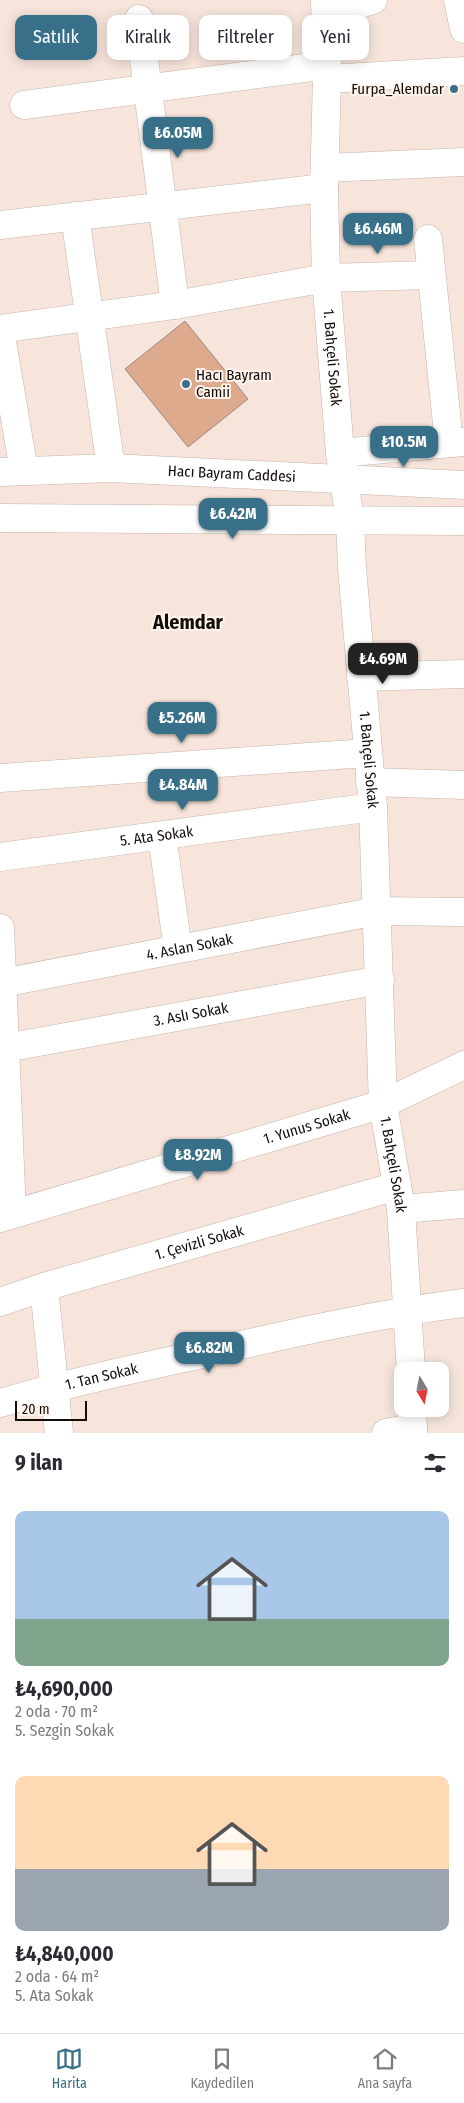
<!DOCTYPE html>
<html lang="tr">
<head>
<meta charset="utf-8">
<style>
  :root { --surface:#fff; --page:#f7f7f7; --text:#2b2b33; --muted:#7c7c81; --line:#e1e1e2; --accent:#38708a }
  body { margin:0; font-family:"Fira Sans Condensed",sans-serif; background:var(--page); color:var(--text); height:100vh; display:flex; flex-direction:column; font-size:19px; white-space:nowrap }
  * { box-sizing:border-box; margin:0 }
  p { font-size:16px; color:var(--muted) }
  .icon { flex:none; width:28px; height:28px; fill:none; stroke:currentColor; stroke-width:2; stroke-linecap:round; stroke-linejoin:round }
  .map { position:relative; height:1433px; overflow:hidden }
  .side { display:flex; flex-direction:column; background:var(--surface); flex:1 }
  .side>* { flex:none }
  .hud { position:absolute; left:15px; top:15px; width:435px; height:45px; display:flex; gap:10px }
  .needle { width:32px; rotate:170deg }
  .tools { position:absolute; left:394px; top:1362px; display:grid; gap:10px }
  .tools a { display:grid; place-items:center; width:55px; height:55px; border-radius:10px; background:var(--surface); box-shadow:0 2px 12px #0003; font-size:25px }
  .scale { position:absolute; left:15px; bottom:12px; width:72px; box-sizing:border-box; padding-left:5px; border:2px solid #130d0a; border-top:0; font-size:14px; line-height:18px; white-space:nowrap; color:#130d0a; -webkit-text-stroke:4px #fff4ee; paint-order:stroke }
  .price { position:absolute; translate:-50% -42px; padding:0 11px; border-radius:10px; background:var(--accent); color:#fff; font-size:16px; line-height:32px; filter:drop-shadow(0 1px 2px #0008) }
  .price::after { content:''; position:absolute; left:50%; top:30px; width:15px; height:11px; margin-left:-8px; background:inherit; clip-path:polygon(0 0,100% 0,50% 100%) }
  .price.active { background:#222; color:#fff }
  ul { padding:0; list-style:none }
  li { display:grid; align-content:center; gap:10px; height:265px; padding:0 15px }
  li span { display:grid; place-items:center; height:155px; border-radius:10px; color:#555 }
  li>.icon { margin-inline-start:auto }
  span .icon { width:90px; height:90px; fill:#fffc; stroke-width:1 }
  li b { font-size:21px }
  h2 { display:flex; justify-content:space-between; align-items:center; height:60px; padding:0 15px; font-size:21px }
  .chip { padding:0 18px; border-radius:10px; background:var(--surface); box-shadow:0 2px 12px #0003; font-size:18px; line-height:45px }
  .chip.active { background:var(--accent); color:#fff }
  .dock { display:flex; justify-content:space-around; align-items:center; height:70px; border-top:1px solid var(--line); background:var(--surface); font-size:14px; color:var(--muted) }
  .dock a { display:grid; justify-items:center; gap:2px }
  .dock .active { color:var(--accent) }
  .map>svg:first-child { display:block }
</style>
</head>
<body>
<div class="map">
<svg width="464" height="1433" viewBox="0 0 464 1433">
  <rect width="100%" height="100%" fill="#f7e5db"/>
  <polygon fill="#deaa8e" stroke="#9b8a81" points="185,321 248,399 188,447 125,369"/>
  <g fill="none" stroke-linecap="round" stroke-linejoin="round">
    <g stroke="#c6b4ab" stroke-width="29">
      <g id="street">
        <polyline points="458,0 464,29"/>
        <polyline points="326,15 373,0"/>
        <polyline points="139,19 175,305"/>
        <polyline points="327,79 464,71"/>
        <polyline points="24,105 327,65"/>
        <polyline points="325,168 464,162"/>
        <polyline points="75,216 111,468"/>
        <polyline points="0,225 324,188"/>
        <polyline points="428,239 449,443"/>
        <polyline points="0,329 175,305 326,278 431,275"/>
        <polyline points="0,330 24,471"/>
        <polyline points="340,453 464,442"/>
        <polyline points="361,677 464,674"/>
        <polyline points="0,778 367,753"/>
        <polyline points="370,782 464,785"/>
        <polyline points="162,836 178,949"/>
        <path id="s1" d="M0,857L373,807"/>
        <polyline points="0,928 12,1214"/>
        <path id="s2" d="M2,983L377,911L464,912"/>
        <path id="s3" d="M0,1049L380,980"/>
        <polyline points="401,1209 464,1204"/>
        <polyline points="44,1287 59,1433"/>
        <path id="s4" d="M0,1302L44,1287L397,1186"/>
        <path id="s5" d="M0,1403C68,1383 137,1368 207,1353C292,1333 377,1314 464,1303"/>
        <polyline points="386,1433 413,1428"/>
      </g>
    </g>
    <g stroke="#c6b4ab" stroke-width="29">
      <g id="secondary">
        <path id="s6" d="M325,0L327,79L324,188L326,278L340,453L350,520L352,568L373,807L383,1104L401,1209L411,1371"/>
        <path id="s7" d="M0,472L111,468L464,485"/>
        <polyline points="0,518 464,521"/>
        <path id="s8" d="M0,1218L383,1104L464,1065"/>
        <polyline points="412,1409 413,1433"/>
      </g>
    </g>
    <use href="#street" stroke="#fff" stroke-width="28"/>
    <use href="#secondary" stroke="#fff" stroke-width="28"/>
  </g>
  <g fill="#38708a" stroke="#fff4ee" stroke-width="2">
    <circle cx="454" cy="89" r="5"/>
    <circle cx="186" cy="384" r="5"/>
  </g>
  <g text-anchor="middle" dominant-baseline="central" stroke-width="4" stroke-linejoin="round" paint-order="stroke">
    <g font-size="15" fill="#130d0a" stroke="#fff4ee" text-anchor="end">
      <text x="444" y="89">Furpa_Alemdar</text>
      <text x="196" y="375" text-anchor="start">Hacı Bayram<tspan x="196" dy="17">Camii</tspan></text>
    </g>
    <g font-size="15" fill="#130d0a" stroke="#fff4ee">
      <text stroke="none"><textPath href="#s6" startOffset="358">1. Bahçeli Sokak</textPath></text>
      <text stroke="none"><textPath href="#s7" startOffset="232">Hacı Bayram Caddesi</textPath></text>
      <text stroke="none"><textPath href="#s6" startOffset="762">1. Bahçeli Sokak</textPath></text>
      <text stroke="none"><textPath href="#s1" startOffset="158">5. Ata Sokak</textPath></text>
      <text stroke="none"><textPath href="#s2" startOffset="191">4. Aslan Sokak</textPath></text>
      <text stroke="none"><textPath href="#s3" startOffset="194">3. Aslı Sokak</textPath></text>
      <text stroke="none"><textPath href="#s8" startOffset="320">1. Yunus Sokak</textPath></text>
      <text stroke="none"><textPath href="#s6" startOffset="1168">1. Bahçeli Sokak</textPath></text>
      <text stroke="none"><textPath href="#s4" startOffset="208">1. Çevizli Sokak</textPath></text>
      <text stroke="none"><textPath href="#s5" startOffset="105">1. Tan Sokak</textPath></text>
    </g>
    <g font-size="20" font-weight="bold" fill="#130d0a" stroke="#fff4ee">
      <text x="188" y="622">Alemdar</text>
    </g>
  </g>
</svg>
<div class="tools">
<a><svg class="needle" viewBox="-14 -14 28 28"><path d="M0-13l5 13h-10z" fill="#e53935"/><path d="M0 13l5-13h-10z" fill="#7c7c81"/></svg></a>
</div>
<div class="scale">20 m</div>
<b class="price" style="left:178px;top:159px">₺6.05M</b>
<b class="price" style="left:378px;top:255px">₺6.46M</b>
<b class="price" style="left:404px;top:468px">₺10.5M</b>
<b class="price" style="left:233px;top:540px">₺6.42M</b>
<b class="price active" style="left:383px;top:685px">₺4.69M</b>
<b class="price" style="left:182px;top:744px">₺5.26M</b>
<b class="price" style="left:183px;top:811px">₺4.84M</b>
<b class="price" style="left:198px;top:1181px">₺8.92M</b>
<b class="price" style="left:209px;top:1374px">₺6.82M</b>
<div class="hud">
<a class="chip active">Satılık</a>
<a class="chip">Kiralık</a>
<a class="chip">Filtreler</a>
<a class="chip">Yeni</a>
</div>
</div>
<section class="side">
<h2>9 ilan<svg class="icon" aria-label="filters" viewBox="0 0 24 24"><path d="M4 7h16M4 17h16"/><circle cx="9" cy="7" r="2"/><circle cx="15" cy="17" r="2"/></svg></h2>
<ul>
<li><span style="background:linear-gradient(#a9c7e8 70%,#7fa58c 0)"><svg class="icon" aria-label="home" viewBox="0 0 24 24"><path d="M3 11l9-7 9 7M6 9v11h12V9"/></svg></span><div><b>₺4,690,000</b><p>2 oda · 70 m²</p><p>5. Sezgin Sokak</p></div></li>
<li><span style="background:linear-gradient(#ffd9b3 60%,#9aa5b1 0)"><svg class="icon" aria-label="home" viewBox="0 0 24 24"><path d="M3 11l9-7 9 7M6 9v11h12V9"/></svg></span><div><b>₺4,840,000</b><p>2 oda · 64 m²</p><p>5. Ata Sokak</p></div></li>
</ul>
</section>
<nav class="dock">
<a class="active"><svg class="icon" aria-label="map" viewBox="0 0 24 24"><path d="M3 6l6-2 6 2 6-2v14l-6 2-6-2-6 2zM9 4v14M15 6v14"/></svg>Harita</a>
<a><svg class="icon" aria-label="saved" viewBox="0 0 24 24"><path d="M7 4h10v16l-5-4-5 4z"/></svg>Kaydedilen</a>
<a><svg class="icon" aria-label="home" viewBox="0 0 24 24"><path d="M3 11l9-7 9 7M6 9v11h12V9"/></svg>Ana sayfa</a>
</nav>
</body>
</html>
